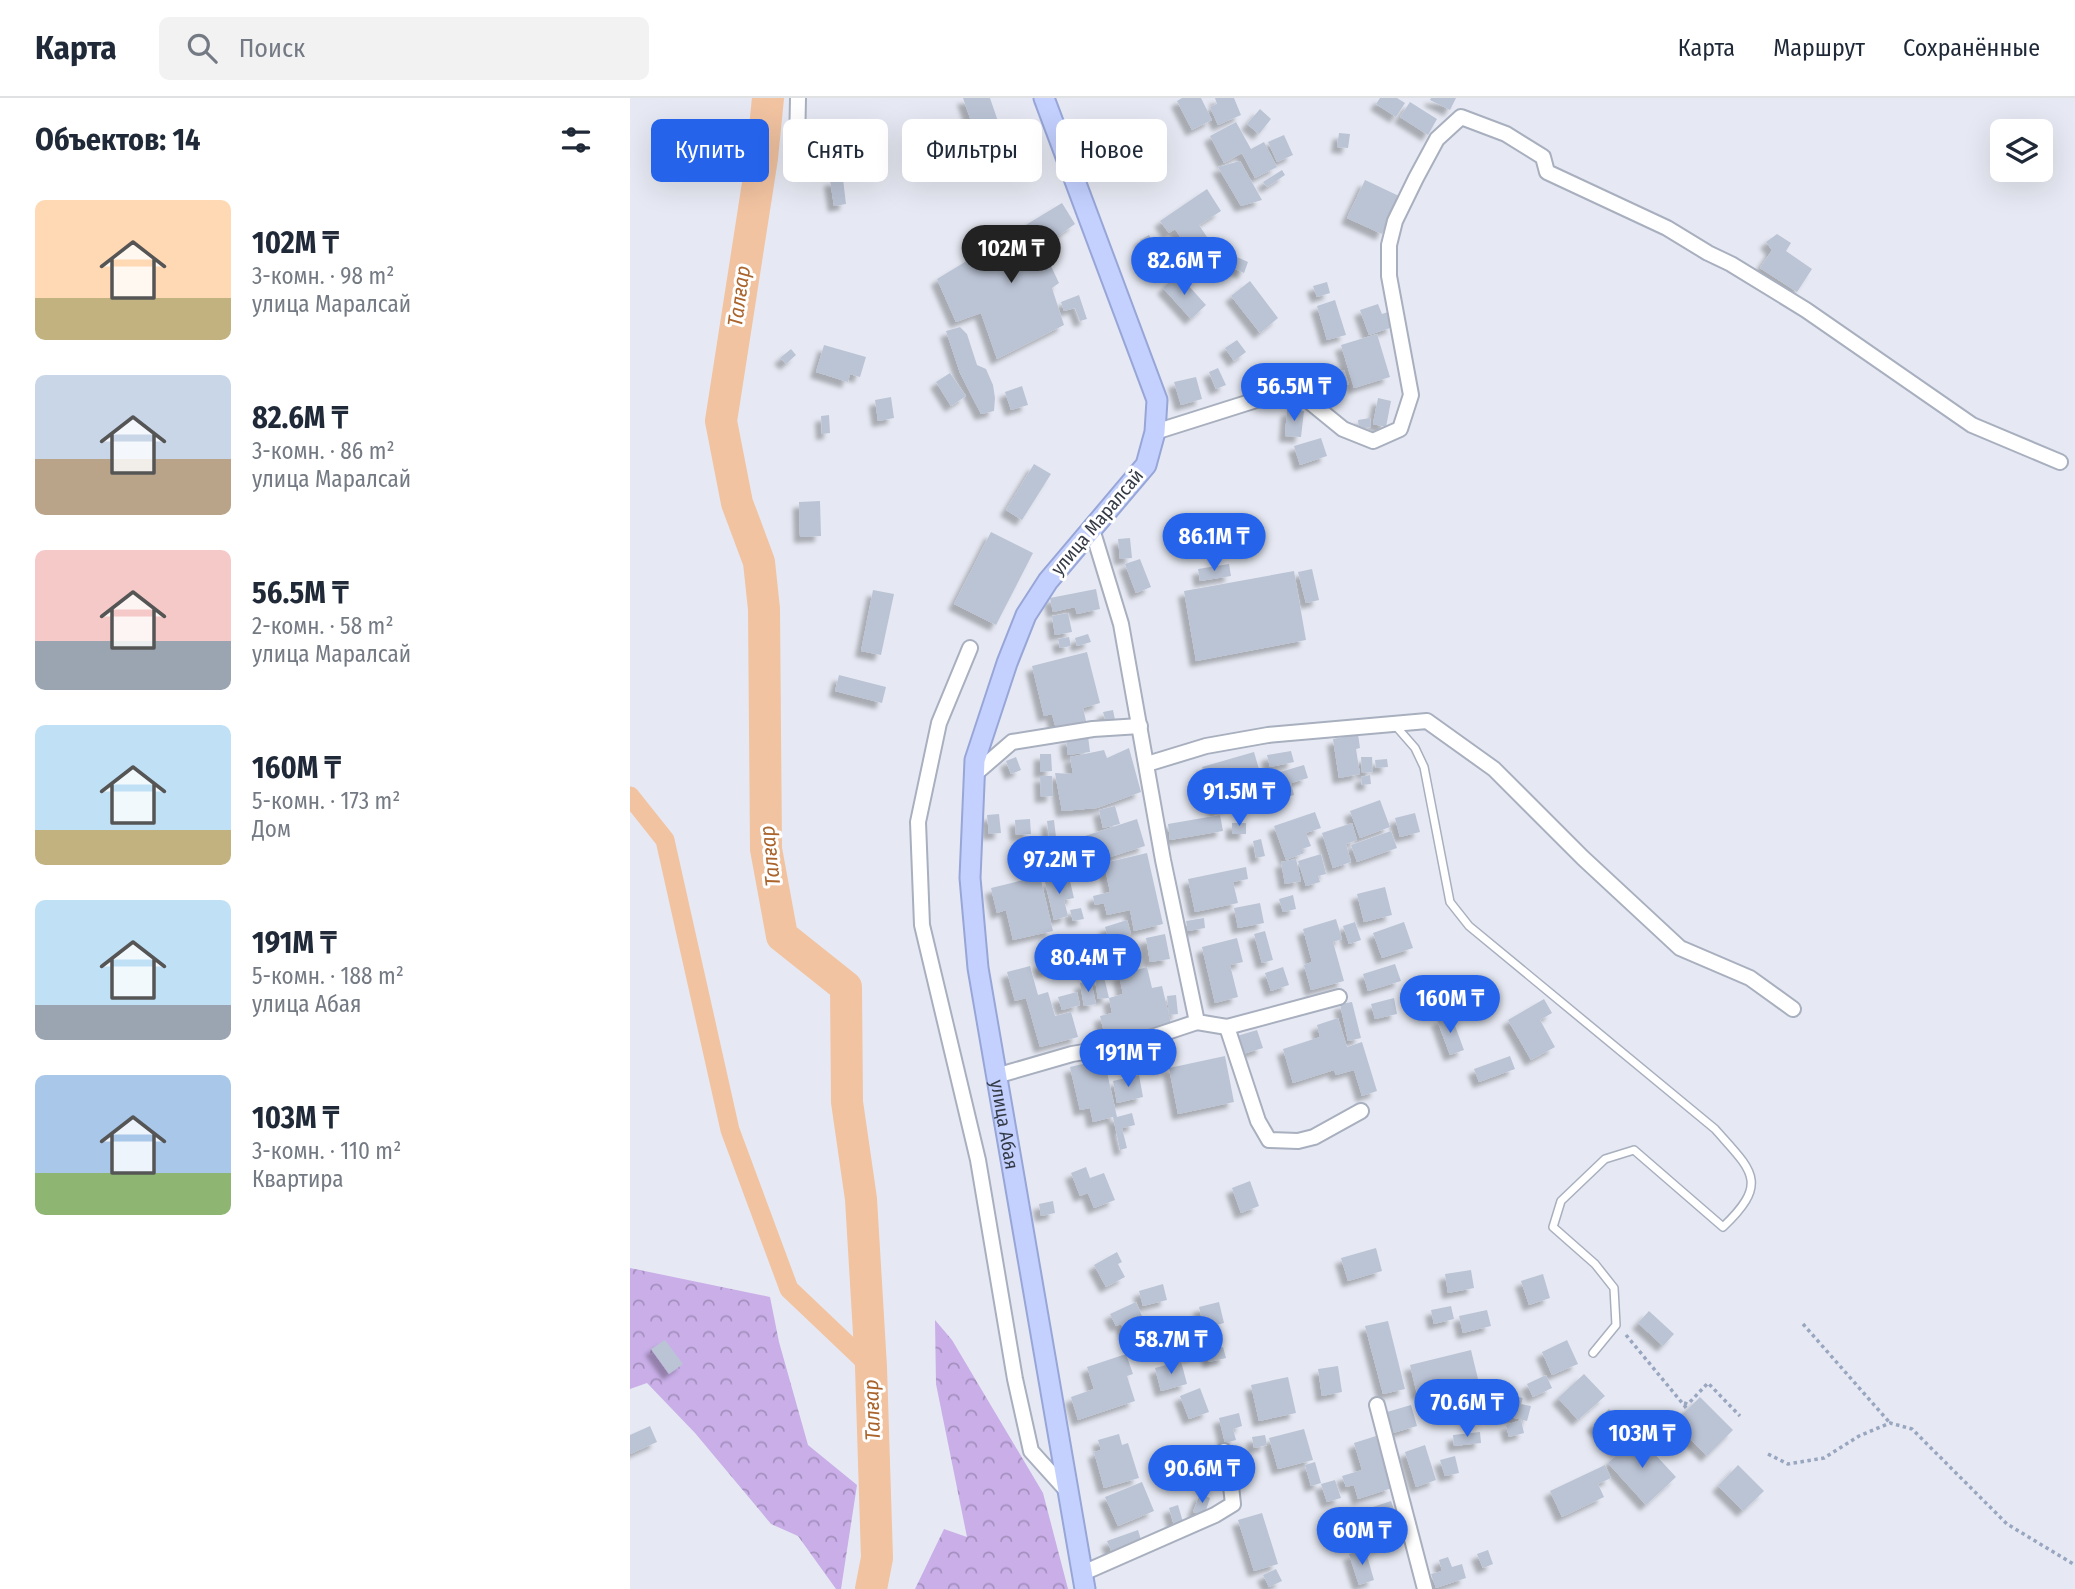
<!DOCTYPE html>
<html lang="ru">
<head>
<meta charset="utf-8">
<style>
  :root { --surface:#fff; --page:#f2f2f3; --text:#1f2937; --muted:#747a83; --line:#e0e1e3; --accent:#2563eb }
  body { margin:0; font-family:"Fira Sans Condensed",sans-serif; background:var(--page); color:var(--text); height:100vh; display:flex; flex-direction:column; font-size:26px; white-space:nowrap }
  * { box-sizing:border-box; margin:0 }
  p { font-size:23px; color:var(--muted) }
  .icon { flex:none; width:38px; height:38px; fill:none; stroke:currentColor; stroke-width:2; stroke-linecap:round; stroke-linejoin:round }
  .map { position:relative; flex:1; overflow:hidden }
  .side { display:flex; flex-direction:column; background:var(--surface); width:630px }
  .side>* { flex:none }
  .guide { position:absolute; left:21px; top:21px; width:665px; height:63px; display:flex; gap:14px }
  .fabs { position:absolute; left:1360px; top:21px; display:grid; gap:14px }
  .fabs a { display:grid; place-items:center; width:63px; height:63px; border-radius:10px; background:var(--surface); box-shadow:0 7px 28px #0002; font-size:35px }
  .price { position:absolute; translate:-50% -60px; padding:0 16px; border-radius:24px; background:var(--accent); color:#fff; font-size:23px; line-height:46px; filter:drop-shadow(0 2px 4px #0008) }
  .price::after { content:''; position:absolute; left:50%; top:42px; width:21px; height:16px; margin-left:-10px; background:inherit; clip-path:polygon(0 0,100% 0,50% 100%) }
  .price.on { background:#222; color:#fff }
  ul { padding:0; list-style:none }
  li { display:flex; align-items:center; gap:21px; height:175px; padding:0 35px }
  li span { display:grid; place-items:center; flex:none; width:196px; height:140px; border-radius:10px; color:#555 }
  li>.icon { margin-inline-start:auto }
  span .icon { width:84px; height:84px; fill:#fffc; stroke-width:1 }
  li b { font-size:30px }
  h2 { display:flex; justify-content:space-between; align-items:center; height:84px; padding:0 35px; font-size:30px }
  .pill { padding:0 24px; border-radius:10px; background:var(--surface); box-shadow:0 7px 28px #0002; font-size:24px; line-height:63px }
  .pill.on { background:var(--accent); color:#fff }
  header { display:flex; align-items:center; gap:42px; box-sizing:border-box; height:98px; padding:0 35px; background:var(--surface); border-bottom:2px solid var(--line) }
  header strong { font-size:33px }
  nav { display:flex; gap:38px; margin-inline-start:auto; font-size:24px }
  .search { width:490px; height:63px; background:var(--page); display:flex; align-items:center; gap:18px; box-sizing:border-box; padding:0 24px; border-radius:10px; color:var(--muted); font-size:26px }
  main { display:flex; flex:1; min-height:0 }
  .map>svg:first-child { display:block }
</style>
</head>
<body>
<header>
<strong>Карта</strong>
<div class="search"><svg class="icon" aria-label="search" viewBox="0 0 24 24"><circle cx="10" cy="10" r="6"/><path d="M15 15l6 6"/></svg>Поиск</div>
<nav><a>Карта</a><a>Маршрут</a><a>Сохранённые</a></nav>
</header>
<main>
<section class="side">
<h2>Объектов: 14<svg class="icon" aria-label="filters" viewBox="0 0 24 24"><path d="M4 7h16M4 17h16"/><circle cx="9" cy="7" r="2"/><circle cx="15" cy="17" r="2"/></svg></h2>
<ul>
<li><span style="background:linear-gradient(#ffd9b3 70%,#c2b280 0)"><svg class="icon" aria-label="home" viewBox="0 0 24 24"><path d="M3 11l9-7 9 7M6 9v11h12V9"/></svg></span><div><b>102M ₸</b><p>3-комн. · 98 m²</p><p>улица Маралсай</p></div></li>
<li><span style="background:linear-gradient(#c9d6e8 60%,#b9a48a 0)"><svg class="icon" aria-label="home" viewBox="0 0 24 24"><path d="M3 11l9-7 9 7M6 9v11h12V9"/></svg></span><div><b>82.6M ₸</b><p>3-комн. · 86 m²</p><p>улица Маралсай</p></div></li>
<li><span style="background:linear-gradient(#f6c9c9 65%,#9aa5b1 0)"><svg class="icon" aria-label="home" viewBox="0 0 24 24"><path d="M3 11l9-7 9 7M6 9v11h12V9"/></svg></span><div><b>56.5M ₸</b><p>2-комн. · 58 m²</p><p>улица Маралсай</p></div></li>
<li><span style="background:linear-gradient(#bfe0f5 75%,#c2b280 0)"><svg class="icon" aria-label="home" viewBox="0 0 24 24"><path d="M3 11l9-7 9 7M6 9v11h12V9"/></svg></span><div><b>160M ₸</b><p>5-комн. · 173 m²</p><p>Дом</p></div></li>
<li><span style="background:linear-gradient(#bfe0f5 75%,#9aa5b1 0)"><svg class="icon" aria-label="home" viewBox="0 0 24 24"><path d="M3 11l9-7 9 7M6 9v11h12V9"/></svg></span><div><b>191M ₸</b><p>5-комн. · 188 m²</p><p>улица Абая</p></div></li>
<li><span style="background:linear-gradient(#a9c7e8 70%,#8fb573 0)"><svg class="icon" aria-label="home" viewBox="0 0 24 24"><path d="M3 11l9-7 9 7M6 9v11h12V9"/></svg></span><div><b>103M ₸</b><p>3-комн. · 110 m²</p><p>Квартира</p></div></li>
</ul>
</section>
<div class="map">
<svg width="1445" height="1491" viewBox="0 0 1445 1491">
  <defs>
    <pattern id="forest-crowns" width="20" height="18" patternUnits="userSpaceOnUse" patternTransform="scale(1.75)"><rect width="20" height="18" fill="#c9aee8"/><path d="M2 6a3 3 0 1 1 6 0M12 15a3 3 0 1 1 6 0" fill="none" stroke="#a48fbe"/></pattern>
    <filter id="shadow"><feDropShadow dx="-6" dy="6" stdDeviation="2" flood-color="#0004"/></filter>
  </defs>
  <rect width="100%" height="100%" fill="#e6e9f3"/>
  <g fill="url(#forest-crowns)">
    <polygon points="0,1170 140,1199 149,1244 178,1347 227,1387 211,1491 206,1491 168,1438 141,1426 65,1335 17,1285 0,1291"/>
    <polygon points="305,1222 322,1242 413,1395 438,1491 285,1491 314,1431 337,1439 306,1286"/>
  </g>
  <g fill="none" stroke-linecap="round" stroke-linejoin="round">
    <polyline stroke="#f1c3a1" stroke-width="19" points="0,698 35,742 100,1032 159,1191 241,1269"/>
    <polyline stroke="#f1c3a1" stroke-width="32" points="138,0 132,60 91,323 107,405 129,464 134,511 136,751 152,838 216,889 217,1004 231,1101 241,1269 247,1460 241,1491"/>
  </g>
  <g fill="#bbc4d5" filter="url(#shadow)">
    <polygon points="333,0 360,0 373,38 349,46"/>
    <polygon points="552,0 571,0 582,22 562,32 547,3"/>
    <polygon points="585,0 604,0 611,17 588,27 580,9 587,6"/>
    <polygon points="750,0 767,0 775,5 766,19 746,6"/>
    <polygon points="801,0 826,0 820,12 800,2"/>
    <polygon points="780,4 807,21 798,37 770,19"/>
    <polygon points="630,11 641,21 629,36 617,26"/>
    <polygon points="606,24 621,51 634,44 647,69 625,80 612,55 594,65 580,38"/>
    <polygon points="709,35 720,36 718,50 707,49"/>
    <polygon points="654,37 663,57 647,64 638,44"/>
    <polygon points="610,63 632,102 611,108 588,69"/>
    <polygon points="652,72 655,77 637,89 633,84"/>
    <polygon points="213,81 216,106 204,108 200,82"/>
    <polygon points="735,82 769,98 752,136 717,120"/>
    <polygon points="577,91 591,113 569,127 577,139 559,152 545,131 539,135 530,123"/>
    <polygon points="432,105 445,126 412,149 429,185 422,190 434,227 367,261 351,215 326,224 307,181"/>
    <polygon points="1147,136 1161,145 1156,153 1182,171 1167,194 1130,170 1142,152 1136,144"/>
    <polygon points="519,137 532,160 522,166 510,142"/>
    <polygon points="607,159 618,164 614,175 603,170"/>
    <polygon points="548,176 576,207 561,221 533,190"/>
    <polygon points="620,183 648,220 630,235 601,198"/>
    <polygon points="697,184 700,195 687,199 683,188"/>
    <polygon points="449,197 457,221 450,223 445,210 434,213 431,204"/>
    <polygon points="705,202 716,237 697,242 687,208"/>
    <polygon points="748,206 752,216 758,214 763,229 739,237 730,212"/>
    <polygon points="330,229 337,236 347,267 356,271 363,287 365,300 364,313 351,316 330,275 316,233"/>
    <polygon points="747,236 760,279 724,290 711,247"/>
    <polygon points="607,242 616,254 604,263 595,250"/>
    <polygon points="194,247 236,259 230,279 220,276 218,284 186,274"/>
    <polygon points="161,251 166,257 156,266 150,260"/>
    <polygon points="588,270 596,287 586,291 579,274"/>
    <polygon points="714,272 719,286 710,289 705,276"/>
    <polygon points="320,275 336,298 321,308 306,284"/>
    <polygon points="566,279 572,301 551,307 544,284"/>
    <polygon points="392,288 398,307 381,312 375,294"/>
    <polygon points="261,299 264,320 248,323 245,302"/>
    <polygon points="748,300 761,303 756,329 743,326"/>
    <polygon points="657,312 674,313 671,339 655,338"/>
    <polygon points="199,317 200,335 192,336 191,318"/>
    <polygon points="740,320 741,329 729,331 728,322"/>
    <polygon points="691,340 697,358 670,367 664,348"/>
    <polygon points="404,366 421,376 392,422 376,412"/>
    <polygon points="190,403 191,438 170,439 169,404"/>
    <polygon points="361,434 403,455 366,527 324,506"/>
    <polygon points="500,440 502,460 490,461 488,441"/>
    <polygon points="510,461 521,489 506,495 495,466"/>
    <polygon points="599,466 601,478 570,483 568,471"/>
    <polygon points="682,471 689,502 676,505 668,474"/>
    <polygon points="664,473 676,542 566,563 554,493"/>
    <polygon points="466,491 470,511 447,516 445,509 423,514 420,500"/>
    <polygon points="243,492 264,496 251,557 231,553"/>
    <polygon points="438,515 442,534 425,537 422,518"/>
    <polygon points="458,536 461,544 447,548 445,540"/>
    <polygon points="439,539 441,548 430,550 428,541"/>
    <polygon points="457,554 470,605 453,610 456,623 426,631 422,616 414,618 402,568"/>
    <polygon points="209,577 256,589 252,605 205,593"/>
    <polygon points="483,612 485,622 476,624 473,614"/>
    <polygon points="728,636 730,650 726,651 730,676 709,680 703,641"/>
    <polygon points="458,638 460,654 438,657 436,641"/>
    <polygon points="499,650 511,694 467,710 432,713 425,675 443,676 440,659 474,652 477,660"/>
    <polygon points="661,653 664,664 640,669 637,657"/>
    <polygon points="624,654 637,698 585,713 572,669"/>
    <polygon points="410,656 421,656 422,673 410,674"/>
    <polygon points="386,659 391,672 381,676 376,663"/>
    <polygon points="731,659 742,659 743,674 732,675"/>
    <polygon points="757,661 758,669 746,670 745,662"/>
    <polygon points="674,667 678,680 661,685 664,697 650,701 643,676"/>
    <polygon points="740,677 741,686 732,687 731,679"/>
    <polygon points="410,678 422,678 423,698 411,699"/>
    <polygon points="750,702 760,729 730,740 720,713"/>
    <polygon points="485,708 490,726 473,730 469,712"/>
    <polygon points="685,714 691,730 676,735 681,748 672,751 674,755 656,762 644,728"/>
    <polygon points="785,715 790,734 770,739 765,720"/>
    <polygon points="369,716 371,735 359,736 357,717"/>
    <polygon points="590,717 593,733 540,742 538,726"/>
    <polygon points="400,721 401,736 386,737 385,722"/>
    <polygon points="507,721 515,748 458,766 449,740"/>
    <polygon points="424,722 426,739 419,740 417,723"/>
    <rect x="602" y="725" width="14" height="11"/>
    <polygon points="722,725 727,742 716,746 721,764 703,770 692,735"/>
    <polygon points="761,733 767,750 727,764 721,747"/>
    <polygon points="445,740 451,761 437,764 432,744"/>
    <polygon points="631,741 635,758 626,760 623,743"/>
    <polygon points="406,742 412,768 395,771 389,746"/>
    <polygon points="426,743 432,772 423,774 416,745"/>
    <polygon points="517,755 533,826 504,833 500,812 477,817 474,805 465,807 463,798 480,794 474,765"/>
    <polygon points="691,756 696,776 688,778 690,784 676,788 668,763"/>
    <polygon points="666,761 671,783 655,786 651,764"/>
    <polygon points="616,769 618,781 603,784 608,805 565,814 558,781"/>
    <polygon points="410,778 423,833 383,842 376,812 367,815 361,790"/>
    <polygon points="439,779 444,800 434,802 438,818 424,822 415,784"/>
    <polygon points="755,789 762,817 734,824 727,796"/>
    <polygon points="663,797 666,811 653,814 649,801"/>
    <polygon points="630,805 634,825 608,830 604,810"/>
    <polygon points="451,810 454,821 443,823 440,812"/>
    <polygon points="574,820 575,830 558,833 556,823"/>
    <polygon points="706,821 712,841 703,844 714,883 681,892 674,867 682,864 673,831"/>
    <polygon points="497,822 501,836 479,842 475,829"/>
    <polygon points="725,824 731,842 719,846 713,828"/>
    <polygon points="774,824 783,850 752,860 743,835"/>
    <polygon points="635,833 643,862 632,865 624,836"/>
    <polygon points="535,836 540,861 520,864 516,840"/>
    <polygon points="607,840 613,864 600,867 608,899 585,905 572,849"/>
    <polygon points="446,852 449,865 439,867 436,854"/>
    <polygon points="421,862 423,872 411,875 408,865"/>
    <polygon points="765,866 771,883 738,893 733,876"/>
    <polygon points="400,868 408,897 418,894 425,918 441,914 448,939 410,949 396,900 385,903 377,874"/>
    <polygon points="517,869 522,890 532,888 541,926 476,942 470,918 482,915 479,900 493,896 489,877"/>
    <polygon points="653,869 659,887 641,893 635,875"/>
    <polygon points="474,879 479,900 468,901 465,881"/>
    <polygon points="461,883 466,906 454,908 450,885"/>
    <polygon points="447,894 450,907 432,912 428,899"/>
    <polygon points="546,897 548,916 539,917 537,898"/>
    <polygon points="764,900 767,916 745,921 741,906"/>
    <polygon points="914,901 922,915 910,922 925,949 901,962 878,922"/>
    <polygon points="722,904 731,940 718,943 710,906"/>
    <polygon points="821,917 834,952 820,957 807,922"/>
    <polygon points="708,920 717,949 732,944 747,993 732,998 724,972 706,977 704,972 663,985 653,951 690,939 687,927"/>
    <polygon points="627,932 633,950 613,956 607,938"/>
    <polygon points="536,951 539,966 527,969 523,954"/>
    <polygon points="595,958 604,1004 548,1016 539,970"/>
    <polygon points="880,958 885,971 849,984 844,971"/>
    <polygon points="474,961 487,1019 502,1015 505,1027 492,1030 497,1050 490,1052 483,1019 463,1024 460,1010 450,1012 440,969"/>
    <polygon points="509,977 513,999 487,1005 483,983"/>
    <polygon points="456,1069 460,1080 474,1075 485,1102 464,1110 458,1095 450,1098 441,1075"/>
    <polygon points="620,1083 629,1108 611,1115 602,1090"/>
    <polygon points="423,1103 425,1115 411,1118 409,1106"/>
    <polygon points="746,1150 752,1173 718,1183 711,1160"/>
    <polygon points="487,1154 492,1164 488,1166 495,1179 476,1189 464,1167"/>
    <polygon points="841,1172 844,1190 818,1195 815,1176"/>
    <polygon points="913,1176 920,1200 899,1207 891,1183"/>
    <polygon points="533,1186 537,1202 513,1208 509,1193"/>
    <polygon points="506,1204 517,1230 497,1238 491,1226 486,1228 480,1216"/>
    <polygon points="589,1204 594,1225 574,1230 569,1209"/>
    <polygon points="821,1208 824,1221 804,1226 801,1212"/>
    <polygon points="857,1212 861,1228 833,1235 829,1218"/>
    <polygon points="1019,1213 1044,1236 1033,1248 1008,1225"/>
    <polygon points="758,1223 775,1291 753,1296 735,1228"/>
    <polygon points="563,1228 571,1255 558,1259 550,1232"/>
    <polygon points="35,1242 53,1266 39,1276 21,1251"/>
    <polygon points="937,1242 948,1266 922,1277 912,1254"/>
    <polygon points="593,1249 596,1260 579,1264 577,1254"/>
    <polygon points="841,1252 848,1281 787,1296 780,1267"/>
    <polygon points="496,1256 503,1276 497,1278 505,1303 448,1322 441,1299 464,1291 457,1269"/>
    <polygon points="551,1263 557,1286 531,1293 525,1270"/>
    <polygon points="708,1268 712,1294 692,1298 688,1271"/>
    <polygon points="954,1276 975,1298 948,1322 928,1300"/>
    <polygon points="916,1277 922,1290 903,1299 897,1286"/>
    <polygon points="658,1279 666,1315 629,1323 621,1287"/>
    <polygon points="570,1290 579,1314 559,1321 550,1298"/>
    <polygon points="881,1297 893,1300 891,1306 901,1308 897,1323 876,1318"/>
    <polygon points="1070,1299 1103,1332 1077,1358 1044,1325"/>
    <polygon points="781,1307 787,1328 763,1335 757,1314"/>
    <polygon points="979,1311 1004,1336 987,1353 962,1327"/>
    <polygon points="609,1315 612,1328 603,1331 606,1342 595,1345 589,1320"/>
    <polygon points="891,1322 894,1335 879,1339 876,1327"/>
    <polygon points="20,1328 27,1344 0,1356 0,1337"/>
    <polygon points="674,1331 683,1362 648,1371 639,1340"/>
    <polygon points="850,1334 851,1345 824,1348 823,1337"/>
    <polygon points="489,1336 492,1347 498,1345 509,1380 474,1390 464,1354 471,1352 468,1342"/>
    <polygon points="635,1337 637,1347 624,1350 622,1339"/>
    <polygon points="746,1338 762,1390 728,1401 724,1387 716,1389 712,1378 732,1372 724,1345"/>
    <polygon points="1008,1338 1046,1379 1016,1407 978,1365"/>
    <polygon points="795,1347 806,1382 786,1389 775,1354"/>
    <polygon points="619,1357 625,1375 612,1379 606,1361"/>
    <polygon points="825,1358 829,1375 815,1378 810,1362"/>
    <polygon points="685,1364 691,1385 681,1388 675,1367"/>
    <polygon points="975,1367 981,1380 968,1386 974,1399 932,1419 920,1393"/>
    <polygon points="1108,1367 1134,1393 1113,1413 1088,1388"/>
    <polygon points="705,1382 711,1400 697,1404 691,1386"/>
    <polygon points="512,1384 524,1413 488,1428 475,1399"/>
    <polygon points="570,1396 580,1400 574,1418 563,1414"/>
    <polygon points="761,1403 774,1439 747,1449 734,1412"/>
    <polygon points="548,1407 553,1424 544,1427 539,1410"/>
    <polygon points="729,1413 732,1424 717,1429 713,1418"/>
    <polygon points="632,1415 648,1466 624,1473 608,1422"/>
    <polygon points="508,1432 512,1445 482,1455 477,1443"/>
    <polygon points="735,1451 744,1482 729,1487 719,1456"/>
    <polygon points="858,1452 863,1466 853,1470 847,1456"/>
    <polygon points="818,1459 822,1469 832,1466 836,1480 806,1490 801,1476 812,1473 809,1462"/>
    <polygon points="646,1471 652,1483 639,1489 633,1477"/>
  </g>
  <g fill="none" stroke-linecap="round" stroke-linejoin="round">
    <g stroke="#a8afbe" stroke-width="10">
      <path id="lane" d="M764,626L785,650L794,669L820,804L839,828L1085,1031C1122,1073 1140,1084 1093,1129L1004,1052L975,1061L931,1103L923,1129L965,1166L984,1190L986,1227L963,1255"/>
    </g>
    <g stroke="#a8afbe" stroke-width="18">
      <g id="street">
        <polyline points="167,49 168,0"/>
        <polyline points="525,334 639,298 675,300 713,331 743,343 770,331 781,297 759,178 759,147 765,123 786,80 807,41 831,19 876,36 913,59 917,74 1037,130 1078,155 1101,166 1176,212 1342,327 1430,364"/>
        <polyline points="462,431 491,526 533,762 567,924 597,929 709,899"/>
        <polyline points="340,550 309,625 288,724 292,827 348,1062 385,1281 401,1353 438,1394"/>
        <polyline points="517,666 576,648 638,637 797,623 864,671 953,760 1050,850 1120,880 1163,911"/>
        <polyline points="345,676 382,644 463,631 510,628"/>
        <polyline points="597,929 628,1023 639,1042 668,1043 684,1039 731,1013"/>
        <polyline points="366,978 442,956 501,946 567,924"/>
        <polyline points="747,1307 795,1491"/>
        <polyline points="453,1475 585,1417 603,1406 599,1371 594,1353"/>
      </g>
    </g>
    <g stroke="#97a6d7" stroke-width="23">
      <g id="secondary">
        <path id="s1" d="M414,0L527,302L525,334L516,367L418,483L396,517L377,565L345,662L340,780L348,870L455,1491"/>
      </g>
    </g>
    <g stroke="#99a6c0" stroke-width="3.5" stroke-dasharray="3.5 3.5" stroke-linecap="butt">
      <polyline points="1173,1226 1260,1325"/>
      <polyline points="996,1237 1058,1312"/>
      <polyline points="1054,1305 1058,1306 1078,1285 1110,1318"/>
      <polyline points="1138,1356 1158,1366 1194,1360 1229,1338 1260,1325 1282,1331 1377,1426 1445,1467"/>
    </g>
    <use href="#lane" stroke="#fff" stroke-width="7"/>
    <use href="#street" stroke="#fff" stroke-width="14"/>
    <use href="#secondary" stroke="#c4d1ff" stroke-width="19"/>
  </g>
  <g text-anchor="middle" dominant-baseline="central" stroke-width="6" stroke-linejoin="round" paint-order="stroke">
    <g font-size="19" fill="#353b46" stroke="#fff">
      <text transform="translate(467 424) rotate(-50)">улица Маралсай</text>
      <text stroke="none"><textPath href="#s1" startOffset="1102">улица Абая</textPath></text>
    </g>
    <g font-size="21" font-style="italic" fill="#aa642c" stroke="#fff">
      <text transform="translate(109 198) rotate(-82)">Талғар</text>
      <text transform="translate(140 758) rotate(-96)">Талғар</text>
      <text transform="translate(242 1312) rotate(-92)">Талғар</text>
    </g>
  </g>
</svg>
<div class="fabs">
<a><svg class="icon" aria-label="layers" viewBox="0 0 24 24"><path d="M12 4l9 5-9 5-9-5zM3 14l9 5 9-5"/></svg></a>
</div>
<b class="price on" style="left:381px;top:187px">102M ₸</b>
<b class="price" style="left:554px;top:199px">82.6M ₸</b>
<b class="price" style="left:664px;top:325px">56.5M ₸</b>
<b class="price" style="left:584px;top:475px">86.1M ₸</b>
<b class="price" style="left:609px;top:730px">91.5M ₸</b>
<b class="price" style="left:429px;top:798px">97.2M ₸</b>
<b class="price" style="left:458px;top:896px">80.4M ₸</b>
<b class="price" style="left:820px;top:937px">160M ₸</b>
<b class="price" style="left:498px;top:991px">191M ₸</b>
<b class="price" style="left:541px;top:1278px">58.7M ₸</b>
<b class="price" style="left:837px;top:1341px">70.6M ₸</b>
<b class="price" style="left:1012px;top:1372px">103M ₸</b>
<b class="price" style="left:572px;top:1407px">90.6M ₸</b>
<b class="price" style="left:732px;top:1469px">60M ₸</b>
<div class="guide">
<a class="pill on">Купить</a>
<a class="pill">Снять</a>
<a class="pill">Фильтры</a>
<a class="pill">Новое</a>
</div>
</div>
</main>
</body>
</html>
